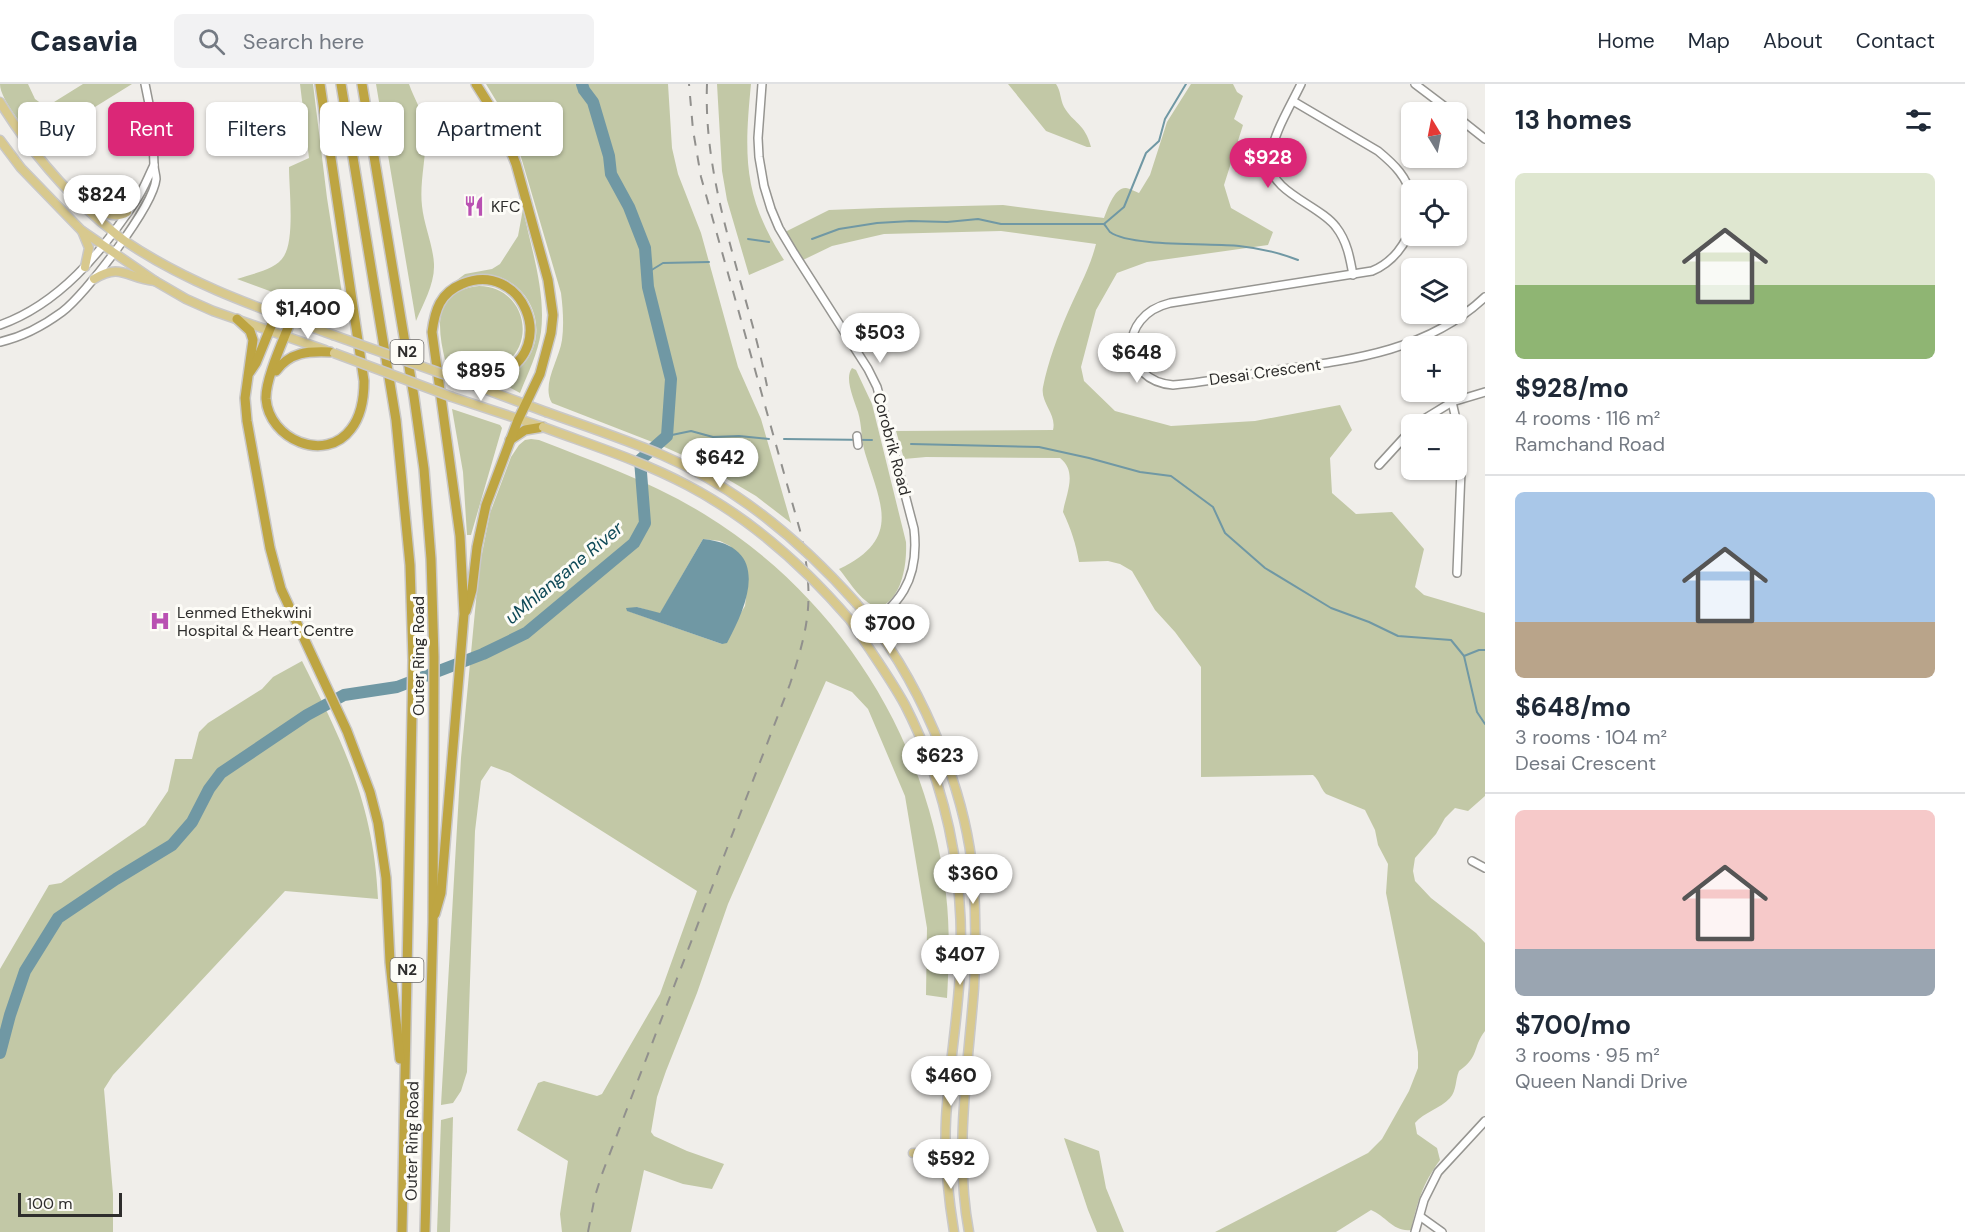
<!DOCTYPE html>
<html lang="en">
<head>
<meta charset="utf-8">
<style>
  :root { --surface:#fff; --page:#f2f2f3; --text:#1f2937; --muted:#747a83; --line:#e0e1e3; --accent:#db2777 }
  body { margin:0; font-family:"DM Sans",sans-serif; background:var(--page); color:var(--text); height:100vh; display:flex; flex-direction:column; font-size:22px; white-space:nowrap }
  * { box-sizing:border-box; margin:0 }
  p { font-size:20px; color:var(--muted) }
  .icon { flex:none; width:33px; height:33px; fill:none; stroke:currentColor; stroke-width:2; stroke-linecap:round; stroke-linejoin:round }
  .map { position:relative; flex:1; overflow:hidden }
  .drawer { display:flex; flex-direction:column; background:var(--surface); width:480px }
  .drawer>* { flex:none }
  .guide { position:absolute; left:18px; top:18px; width:570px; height:54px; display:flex; gap:12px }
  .needle { width:39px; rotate:350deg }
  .tools { position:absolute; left:1401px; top:18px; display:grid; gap:12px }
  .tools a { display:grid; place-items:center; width:66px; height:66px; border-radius:9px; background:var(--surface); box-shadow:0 2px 4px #0004; font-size:30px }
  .scale { position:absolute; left:18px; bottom:15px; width:104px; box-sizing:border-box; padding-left:6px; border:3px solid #2e2d2c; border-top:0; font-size:16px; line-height:21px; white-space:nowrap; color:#2e2d2c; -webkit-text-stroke:4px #fdfcf7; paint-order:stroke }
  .price { position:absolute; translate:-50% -51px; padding:0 14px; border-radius:21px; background:#fff; color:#222; font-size:20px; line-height:39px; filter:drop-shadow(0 2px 3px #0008) }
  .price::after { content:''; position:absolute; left:50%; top:36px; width:18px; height:14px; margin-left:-9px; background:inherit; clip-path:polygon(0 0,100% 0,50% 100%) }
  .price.on { background:var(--accent); color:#fff }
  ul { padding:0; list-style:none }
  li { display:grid; align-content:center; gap:12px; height:318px; padding:0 30px }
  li+li { border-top:2px solid var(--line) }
  li span { display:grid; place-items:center; height:186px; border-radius:9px; color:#555 }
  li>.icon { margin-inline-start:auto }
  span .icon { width:108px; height:108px; fill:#fffc; stroke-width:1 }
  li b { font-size:26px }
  h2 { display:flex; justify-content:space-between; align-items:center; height:72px; padding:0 30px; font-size:26px }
  .pill { padding:0 21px; border-radius:9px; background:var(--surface); box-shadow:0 2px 4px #0004; font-size:21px; line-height:54px }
  .pill.on { background:var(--accent); color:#fff }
  header { display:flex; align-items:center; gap:36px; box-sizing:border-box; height:84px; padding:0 30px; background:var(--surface); border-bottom:2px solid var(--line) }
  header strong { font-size:28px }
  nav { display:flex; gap:33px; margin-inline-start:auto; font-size:21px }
  .search { width:420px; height:54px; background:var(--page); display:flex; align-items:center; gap:15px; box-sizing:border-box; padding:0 21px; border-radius:9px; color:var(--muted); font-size:22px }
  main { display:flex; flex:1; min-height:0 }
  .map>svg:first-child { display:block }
</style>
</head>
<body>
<header>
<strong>Casavia</strong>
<div class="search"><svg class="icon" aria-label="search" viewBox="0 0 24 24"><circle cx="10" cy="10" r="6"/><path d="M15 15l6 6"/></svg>Search here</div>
<nav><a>Home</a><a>Map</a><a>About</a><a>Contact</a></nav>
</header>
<main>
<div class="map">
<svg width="1485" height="1148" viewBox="0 0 1485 1148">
  <rect width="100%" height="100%" fill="#f0eeea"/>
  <g fill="#c2c8a6" fill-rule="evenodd">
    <path d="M0,0H28L35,15L46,23L83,0H132L37,59C27,47 0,16 0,0Z"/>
    <path d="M300,0H313L327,114L346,235L237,195C251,190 276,186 284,172C295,155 289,104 289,83L309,74Z"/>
    <path d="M376,0H409C414,15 423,27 425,43C428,69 419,95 422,122C424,141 433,161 434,180C435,200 423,220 416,237Z"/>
    <path d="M486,0H668L672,64L678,90L701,149L738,283L761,335L791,439L756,412L700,379L660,361L552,319C541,301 559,276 562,256C564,241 563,225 561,209L516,56L506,33Z"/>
    <path d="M717,0H751C744,72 743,113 784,176L749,191L727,116L722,87Z"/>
    <path d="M1008,0H1056C1061,7 1060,15 1064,23C1073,39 1085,39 1091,63H1087L1046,47Z"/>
    <path d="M1191,0H1233L1237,8L1243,12L1234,35L1243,41L1224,101L1231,124L1273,148L1268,161L1147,178L1117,189L1096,226L1081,283L1084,297L1115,327L1171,342L1255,337L1340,321L1352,346L1330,374L1332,409L1356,430L1392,428L1424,465L1415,503L1424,511L1485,529V712L1468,727L1455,724L1445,734L1436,750L1415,774L1413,787L1415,797L1431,814L1476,849L1485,859V947C1472,964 1480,972 1459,987C1455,996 1457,1006 1450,1014C1440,1025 1424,1028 1415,1039L1417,1050L1437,1064L1440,1076C1422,1101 1418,1116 1411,1146C1393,1148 1386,1132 1371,1126L1336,1148H1215L1368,1069L1382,1055L1409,1007L1418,984V968L1386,809L1388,780L1378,761L1375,746L1365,726L1326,710C1320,704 1320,697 1313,691L1201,693V583L1175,548L1155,526L1132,487L1120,480L1108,477L1079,478C1076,460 1071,445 1063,428C1066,410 1078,388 1060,374L926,373L904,375L896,347L1053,346C1057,330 1040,319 1043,303C1048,278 1058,251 1068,228C1078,205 1090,184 1096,160L1001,147L884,150L832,162L803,176L785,148L829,126L880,124L1003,121L1104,134C1107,127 1114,103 1126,104C1129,104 1136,108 1139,109L1150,91L1167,38Z"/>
    <path d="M523,125C531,164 546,208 541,248C538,269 528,289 520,309L498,297C571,269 530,166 457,196L465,190L492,185L500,180L518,152Z"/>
    <path d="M479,202C531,203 539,274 490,286C477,289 458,280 445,276C437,242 433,207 479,202Z"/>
    <path d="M852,284L856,286L872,320L906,458C907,478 903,514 880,523C863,522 850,498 839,485C902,455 881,421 865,369C861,355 862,341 858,328C854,316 844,294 852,284Z"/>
    <polygon points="452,325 500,341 502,344 471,451 467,451 463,388"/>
    <path d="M531,355L539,356C595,378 652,398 704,430C838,512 928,654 946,810C950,845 949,879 947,914L926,911L927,844L905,712L868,625L852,608L826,597L728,820L697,909L666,987L657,1013L651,1048L654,1052L687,1067L724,1080L712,1105L683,1100L644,1086L631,1148H562L560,1130L568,1077L517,1046L538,999L544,997L597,1012L602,1010L660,910L697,807L510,689L491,682L481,697L475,747L467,988L461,1007L453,1019L441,1021L461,674L479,485L490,429L511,373L519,361L525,356ZM703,455L720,457L730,462L748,496L745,522L722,560L628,527L637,523L660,530Z"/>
    <path d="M302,577C343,659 374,721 378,815L285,807L113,991L104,1005L113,1110V1148H0V885L49,801L61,799L145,741L168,707L175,675H192L199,648L208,639L262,605L273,593Z"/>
    <polygon points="453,1033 450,1148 437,1148 441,1036"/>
    <polygon points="1064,1054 1099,1067 1106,1104 1124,1148 1097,1148 1088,1126"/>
  </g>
  <path fill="#7098a4" d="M703,455C771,462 749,518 727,559L722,560L627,527L626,524L637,523L660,529Z"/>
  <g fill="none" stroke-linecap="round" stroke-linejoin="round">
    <g stroke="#7098a4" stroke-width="2">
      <path d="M1104,140C1105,141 1109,147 1110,148C1130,163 1211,159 1239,162C1258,164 1280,169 1298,176"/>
      <polyline points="748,155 769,158"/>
      <polyline points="812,155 839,145 877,139 911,137 947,138 978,135 1001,140 1104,140 1124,123 1146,69 1159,57 1165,35 1186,0"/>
      <polyline points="647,200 650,187 663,179 709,178"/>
      <polyline points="667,352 691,347 713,353 739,352 769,355"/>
      <polyline points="784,355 872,356"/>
      <polyline points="911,360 1039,363 1089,374 1140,388 1171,392 1213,423 1225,449 1265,484 1331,524 1369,538 1398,552 1451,556 1464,572 1477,628 1485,640"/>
      <polyline points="1464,572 1479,566 1485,566"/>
    </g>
    <polyline stroke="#7098a4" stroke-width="12" points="0,969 10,931 25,887 58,834 116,795 172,761 192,738 209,705 221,689 307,631 344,611 397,603 483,570 526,549 634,459 645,439 640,376 667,352 671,295 648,203 645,164 629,123 611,90 609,72 593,18 584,6 582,0"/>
    <g stroke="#969591" stroke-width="10">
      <g id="minor">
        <path d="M762,0L758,54L759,73L764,102L771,125L779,144L794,169L868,285L877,303L914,445C920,498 899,520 860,550"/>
        <path d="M1301,0C1291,21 1271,53 1270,77C1269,108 1320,121 1336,143C1347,157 1350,174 1353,191"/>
        <polyline points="1415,0 1452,28"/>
        <path d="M1293,17L1378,67C1395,81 1407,93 1412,114"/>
        <polyline points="1456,32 1485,55"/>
        <path d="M1412,139C1407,160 1392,179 1372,187L1170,219C1116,232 1121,297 1173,301C1208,298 1242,291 1277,286C1351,276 1428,267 1485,213"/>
        <path d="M0,241C59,220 101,169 135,118C143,107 148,93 154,81"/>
        <path d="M0,258C22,253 43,242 62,228C85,211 153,123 156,95C156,91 154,86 154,81C153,52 152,29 145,0"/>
        <polyline points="1452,318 1462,361 1457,489"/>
        <polyline points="1416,340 1452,318 1485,308"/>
        <polyline points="857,352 858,361"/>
        <polyline points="1379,381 1412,345"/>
        <polyline points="1472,777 1485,784"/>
        <polyline points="1421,1133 1442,1148"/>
        <polyline points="1415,1148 1424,1116 1438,1088 1485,1037"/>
      </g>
    </g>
    <g stroke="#c9c8c8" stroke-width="11">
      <g id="major">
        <path d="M0,18C27,62 61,103 100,137C108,143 116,151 125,157C188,200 262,225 333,251"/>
        <polyline points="0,56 21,84 81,146 155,197 186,215 213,227 325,266"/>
        <path d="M87,121C100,127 114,136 127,128"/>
        <polyline points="82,147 89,164 85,183"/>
        <path d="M94,195C122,178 127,195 155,197"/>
        <polyline points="455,294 546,328"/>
        <polyline points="452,313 543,343"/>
        <path d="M857,520C916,589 965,699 973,791C976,828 976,867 974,904C968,984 954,1068 969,1148"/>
        <path d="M851,537C869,565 889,592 905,621C944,697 962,782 961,867C960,923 949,979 946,1035C944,1073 948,1111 954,1148"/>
        <path d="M913,1069C931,1070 935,1071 945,1087"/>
      </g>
    </g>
    <g stroke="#c9c8c8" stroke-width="12">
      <g id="highway">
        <polyline points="341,0 396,336 410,481 413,576 402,1148"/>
        <polyline points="362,0 414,313 424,385 431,475 434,573 433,838 425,1148"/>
        <polyline points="237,235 250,247 253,256 245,314 247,337 270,464 281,505 347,647 370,708 378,739 386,794 390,878 400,975"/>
        <path d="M291,236C284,255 265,295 266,315C269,355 325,380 351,345C362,331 364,314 364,297L320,0"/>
        <path d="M276,287C290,268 308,267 330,268"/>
        <polyline points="250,288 256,279 276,230"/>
        <polyline points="510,356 525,346 543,343"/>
        <polyline points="466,527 472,506 477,463 486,421 518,336 540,290 551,249 553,231 548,196 516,80 498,35 476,0"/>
        <path d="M435,830L441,809L464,530L460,452L432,248C435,226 440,209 462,200C522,175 559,264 501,289C485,295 467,293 450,293"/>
      </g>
    </g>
    <use href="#minor" stroke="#fff" stroke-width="7"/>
    <use href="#major" stroke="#d8c98e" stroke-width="8"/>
    <use href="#highway" stroke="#bea542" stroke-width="9"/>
    <g stroke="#91908d" stroke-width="2" stroke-dasharray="10 10" stroke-linecap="butt">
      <path d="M707,0C703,105 747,201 767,302"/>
      <path d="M588,1148L595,1112L602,1090L790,600C810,539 814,514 801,450L701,93L693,46L689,0"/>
    </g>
    <g stroke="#c9c8c8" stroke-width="11" stroke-linecap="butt">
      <g id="major-bridge">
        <polyline points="333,251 446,291"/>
        <polyline points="334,269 452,313"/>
        <path d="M546,328C585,342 624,355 662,371C738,404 802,458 857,520"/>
        <path d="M543,343C591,361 642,377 687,401C752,435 804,482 851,537"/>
      </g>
    </g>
    <use href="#major-bridge" stroke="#d8c98e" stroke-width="8"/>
  </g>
  <defs>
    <g id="restaurant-bare" transform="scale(1.62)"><path d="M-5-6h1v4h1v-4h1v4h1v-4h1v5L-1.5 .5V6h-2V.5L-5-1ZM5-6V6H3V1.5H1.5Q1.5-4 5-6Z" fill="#b950b2" stroke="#fdfcf7" stroke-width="2.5" paint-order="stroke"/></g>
    <g id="hospital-bare" transform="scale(1.62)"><path d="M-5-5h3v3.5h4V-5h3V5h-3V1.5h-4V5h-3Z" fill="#b950b2" stroke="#fdfcf7" stroke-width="2.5" paint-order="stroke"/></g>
  </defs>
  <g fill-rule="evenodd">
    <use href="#restaurant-bare" x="474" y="122"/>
    <use href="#hospital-bare" x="160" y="537"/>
  </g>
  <g text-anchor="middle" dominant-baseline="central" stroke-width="6" stroke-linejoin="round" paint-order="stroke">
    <g fill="#fdfcf7" stroke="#6c6b69" stroke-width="1.5">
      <rect x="390.5" y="256" width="33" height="24" rx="4.5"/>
      <rect x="390.5" y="874" width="33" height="24" rx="4.5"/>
    </g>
    <g font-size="15" font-weight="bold" fill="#2e2d2c">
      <text x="407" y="268">N2</text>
      <text x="407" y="886">N2</text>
    </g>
    <g font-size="16" fill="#2e2d2c" stroke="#fdfcf7" text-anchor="start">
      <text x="491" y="122">KFC</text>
      <text x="177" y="528">Lenmed Ethekwini<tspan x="177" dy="18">Hospital &amp; Heart Centre</tspan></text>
    </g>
    <g font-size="16" fill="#2e2d2c" stroke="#fdfcf7">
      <text transform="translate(1265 288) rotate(-8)">Desai Crescent</text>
      <text transform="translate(892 360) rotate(75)">Corobrik Road</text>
      <text transform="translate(418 572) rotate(-90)">Outer Ring Road</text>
      <text transform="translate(412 1057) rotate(-89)">Outer Ring Road</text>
    </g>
    <g font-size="18" font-style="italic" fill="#0e4957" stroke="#fdfcf7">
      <text transform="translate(564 489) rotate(-40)">uMhlangane River</text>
    </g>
  </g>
</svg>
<div class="tools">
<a><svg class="needle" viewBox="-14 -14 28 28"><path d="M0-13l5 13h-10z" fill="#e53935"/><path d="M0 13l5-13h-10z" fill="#747a83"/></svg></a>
<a><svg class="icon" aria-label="locate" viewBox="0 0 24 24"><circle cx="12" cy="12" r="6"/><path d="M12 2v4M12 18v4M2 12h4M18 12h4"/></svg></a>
<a><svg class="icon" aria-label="layers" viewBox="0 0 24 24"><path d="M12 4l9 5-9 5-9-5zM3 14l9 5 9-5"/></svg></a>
<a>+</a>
<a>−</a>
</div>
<div class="scale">100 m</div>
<b class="price on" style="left:1268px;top:105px">$928</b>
<b class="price" style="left:102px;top:142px">$824</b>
<b class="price" style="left:308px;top:256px">$1,400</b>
<b class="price" style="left:880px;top:280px">$503</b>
<b class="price" style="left:1137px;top:300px">$648</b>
<b class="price" style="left:481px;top:318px">$895</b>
<b class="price" style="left:720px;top:405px">$642</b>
<b class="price" style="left:890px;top:571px">$700</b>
<b class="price" style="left:940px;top:703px">$623</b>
<b class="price" style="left:973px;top:821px">$360</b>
<b class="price" style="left:960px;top:902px">$407</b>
<b class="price" style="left:951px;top:1023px">$460</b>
<b class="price" style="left:951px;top:1106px">$592</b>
<div class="guide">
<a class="pill">Buy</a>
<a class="pill on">Rent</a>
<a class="pill">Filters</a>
<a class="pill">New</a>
<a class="pill">Apartment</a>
</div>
</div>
<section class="drawer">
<h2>13 homes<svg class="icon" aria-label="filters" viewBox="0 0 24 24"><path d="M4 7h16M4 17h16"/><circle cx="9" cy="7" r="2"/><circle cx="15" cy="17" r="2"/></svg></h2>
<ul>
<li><span style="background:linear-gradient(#dfe7d0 60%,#8fb573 0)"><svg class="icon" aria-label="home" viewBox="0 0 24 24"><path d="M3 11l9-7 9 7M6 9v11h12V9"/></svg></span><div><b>$928/mo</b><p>4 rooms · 116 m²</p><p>Ramchand Road</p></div></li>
<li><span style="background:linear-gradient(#a9c7e8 70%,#b9a48a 0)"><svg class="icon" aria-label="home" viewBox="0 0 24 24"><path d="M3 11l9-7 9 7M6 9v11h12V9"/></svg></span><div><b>$648/mo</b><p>3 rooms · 104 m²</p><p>Desai Crescent</p></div></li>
<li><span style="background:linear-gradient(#f6c9c9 75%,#9aa5b1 0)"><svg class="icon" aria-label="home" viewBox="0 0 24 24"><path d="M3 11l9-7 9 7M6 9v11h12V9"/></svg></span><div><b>$700/mo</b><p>3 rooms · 95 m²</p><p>Queen Nandi Drive</p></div></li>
</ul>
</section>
</main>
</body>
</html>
